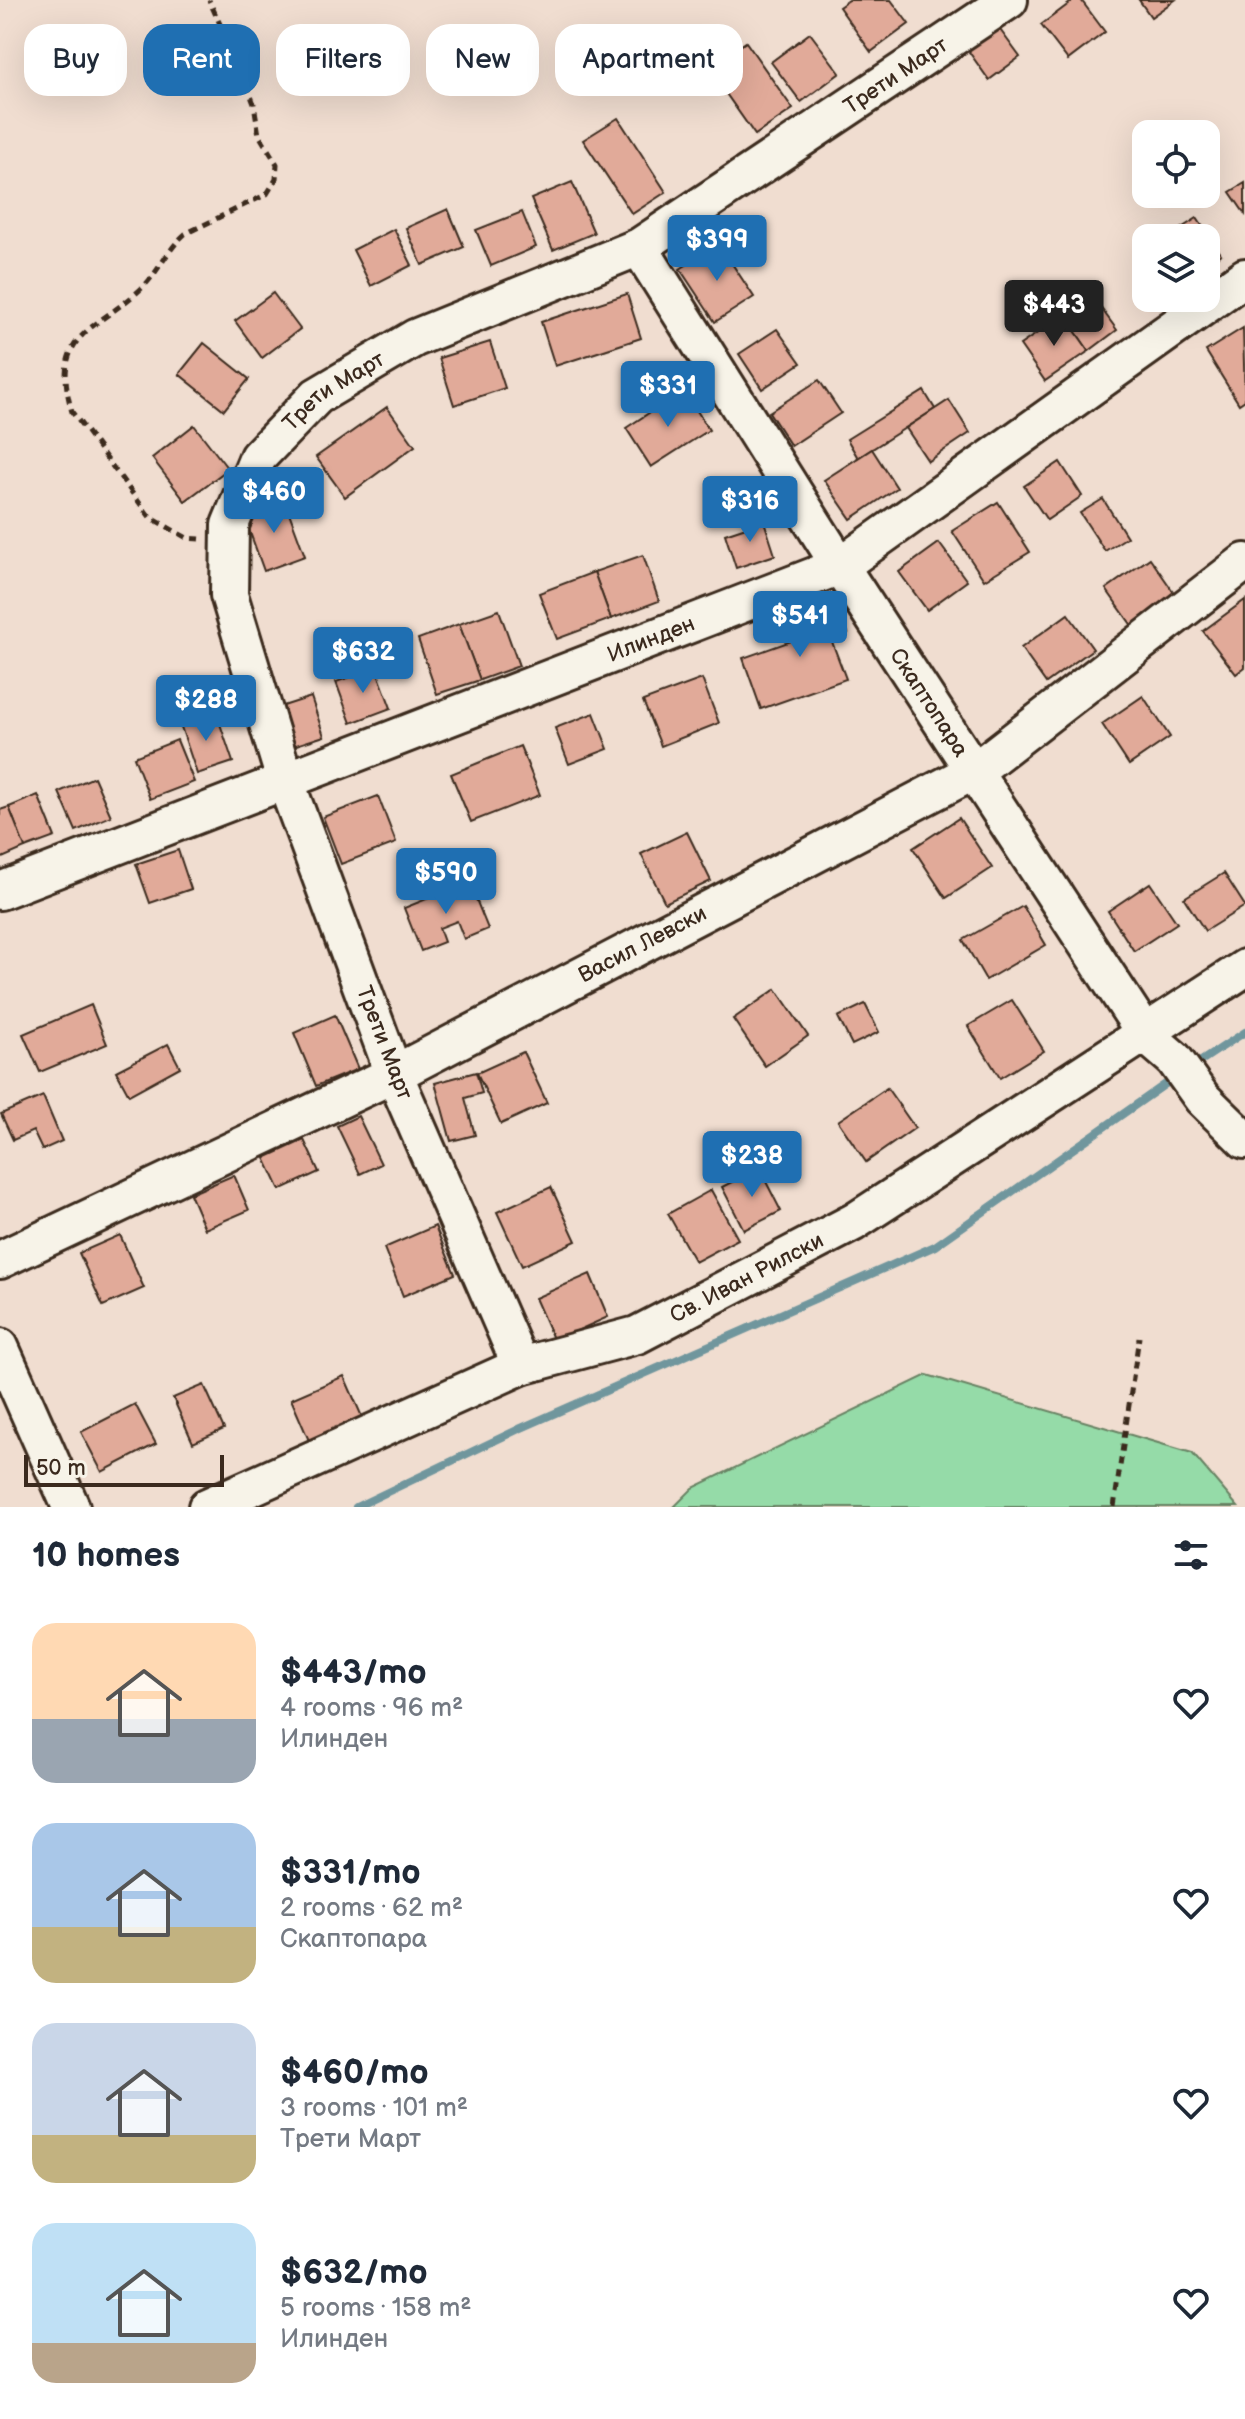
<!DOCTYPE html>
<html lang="en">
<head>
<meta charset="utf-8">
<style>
  :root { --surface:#fff; --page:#f6f6f7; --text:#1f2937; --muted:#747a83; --accent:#1f6fb2 }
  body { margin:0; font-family:"Balsamiq Sans",sans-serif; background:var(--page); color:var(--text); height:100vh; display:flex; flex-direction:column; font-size:30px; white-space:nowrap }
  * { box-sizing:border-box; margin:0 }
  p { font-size:26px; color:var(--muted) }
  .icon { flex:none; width:44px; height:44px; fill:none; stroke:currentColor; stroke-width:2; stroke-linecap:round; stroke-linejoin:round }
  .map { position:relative; height:1507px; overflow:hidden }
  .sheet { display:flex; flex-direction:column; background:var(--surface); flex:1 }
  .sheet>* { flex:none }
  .banner { position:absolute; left:24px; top:24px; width:800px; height:72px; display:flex; gap:16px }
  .controls { position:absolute; left:1132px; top:120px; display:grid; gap:16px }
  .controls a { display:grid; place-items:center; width:88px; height:88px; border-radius:16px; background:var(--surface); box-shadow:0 8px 32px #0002; font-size:40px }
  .scale { position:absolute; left:24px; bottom:20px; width:200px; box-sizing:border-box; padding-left:8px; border:4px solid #3b2a1e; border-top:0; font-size:22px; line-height:28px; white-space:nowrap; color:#3b2a1e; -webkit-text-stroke:6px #f7f3e8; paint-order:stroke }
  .price { position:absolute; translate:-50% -68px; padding:0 18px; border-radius:8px; background:var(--accent); color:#fff; font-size:26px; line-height:52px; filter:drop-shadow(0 2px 4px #0008) }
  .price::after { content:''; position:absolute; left:50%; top:48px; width:24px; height:18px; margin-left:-12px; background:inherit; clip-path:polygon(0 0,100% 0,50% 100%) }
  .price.on { background:#222; color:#fff }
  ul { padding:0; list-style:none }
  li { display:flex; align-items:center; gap:24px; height:200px; padding:0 32px }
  li span { display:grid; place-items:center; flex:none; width:224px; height:160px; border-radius:24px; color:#555 }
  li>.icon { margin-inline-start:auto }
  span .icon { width:96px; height:96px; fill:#fffc; stroke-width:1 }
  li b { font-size:34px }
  h2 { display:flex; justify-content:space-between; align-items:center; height:96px; padding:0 32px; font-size:34px }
  .chip { padding:0 28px; border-radius:24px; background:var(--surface); box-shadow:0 8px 32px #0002; font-size:28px; line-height:72px }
  .chip.on { background:var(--accent); color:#fff }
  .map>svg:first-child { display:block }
</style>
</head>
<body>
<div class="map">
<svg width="1245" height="1507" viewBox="0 0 1245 1507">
  <rect width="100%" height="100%" fill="#f0ddd0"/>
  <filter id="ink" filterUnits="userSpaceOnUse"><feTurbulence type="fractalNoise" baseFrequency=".0125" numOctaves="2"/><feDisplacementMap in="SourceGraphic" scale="16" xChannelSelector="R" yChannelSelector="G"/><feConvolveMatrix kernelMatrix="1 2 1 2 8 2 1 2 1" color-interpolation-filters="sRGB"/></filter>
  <g filter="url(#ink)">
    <polygon fill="#95dba8" stroke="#688263" stroke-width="2" points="927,1375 1192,1453 1238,1507 674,1507 693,1488"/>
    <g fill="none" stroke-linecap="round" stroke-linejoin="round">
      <g stroke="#6f969d" stroke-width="8">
        <polyline points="1192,1067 1245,1032"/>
        <polyline points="356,1507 519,1429 935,1246 1177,1076"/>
      </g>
    </g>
    <g fill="#e1aa99" stroke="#3b2a1e" stroke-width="2">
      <polygon points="849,0 891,0 909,24 871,52 839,7"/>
      <polygon points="1074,0 1081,0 1105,32 1068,60 1041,25"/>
      <polygon points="1139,0 1175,0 1151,17"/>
      <polygon points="998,27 1020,57 989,80 967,49"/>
      <polygon points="810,33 840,73 801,102 771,62"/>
      <polygon points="746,42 793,109 755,135 708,68"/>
      <polygon points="618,118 666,192 632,214 583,140"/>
      <polygon points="572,182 594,233 553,250 531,199"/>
      <polygon points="1245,183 1245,214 1230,192"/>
      <polygon points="448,209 464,247 422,265 406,228"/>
      <polygon points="522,212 536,247 491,266 476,230"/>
      <polygon points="1197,218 1221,254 1206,264 1206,238 1166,238"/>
      <polygon points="394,229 412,265 371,286 353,250"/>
      <polygon points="719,244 754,297 715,322 680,269"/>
      <polygon points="273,293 300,329 262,358 235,321"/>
      <polygon points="627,294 641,338 555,366 541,322"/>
      <polygon points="1092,296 1117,330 1089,351 1064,315"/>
      <polygon points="1064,315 1089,351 1045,381 1020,345"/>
      <polygon points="1243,328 1245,400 1239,404 1206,351"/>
      <polygon points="777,329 801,363 762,389 739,354"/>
      <polygon points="490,342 505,388 454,405 439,358"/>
      <polygon points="204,343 249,379 224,410 179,374"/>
      <polygon points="819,380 841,413 791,446 769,412"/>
      <polygon points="684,390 709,430 651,467 626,428"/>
      <polygon points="924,391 935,409 858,458 847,439"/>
      <polygon points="949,400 970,433 928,461 906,428"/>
      <polygon points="387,407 415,446 345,497 316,457"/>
      <polygon points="194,425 228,469 185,501 152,458"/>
      <polygon points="872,449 897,488 851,519 824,480"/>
      <polygon points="1060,462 1082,496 1047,520 1024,486"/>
      <polygon points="284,499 305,556 264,571 243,513"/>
      <polygon points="1103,499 1127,537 1105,551 1080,513"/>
      <polygon points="998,502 1030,552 984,580 952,531"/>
      <polygon points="764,521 775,555 736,568 725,534"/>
      <polygon points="939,543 967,581 927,610 899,572"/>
      <polygon points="643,555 659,601 611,619 594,572"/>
      <polygon points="1150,558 1177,597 1133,627 1106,589"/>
      <polygon points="594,572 611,619 557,639 539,593"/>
      <polygon points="834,596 848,633 831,639 846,679 761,709 743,658 814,633 804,607"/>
      <polygon points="1245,600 1245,667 1236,674 1203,631"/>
      <polygon points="499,610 519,666 480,680 459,624"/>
      <polygon points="1068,614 1093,649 1046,683 1021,648"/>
      <polygon points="459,624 480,680 437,694 418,639"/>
      <polygon points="376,668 391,708 351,723 336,682"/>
      <polygon points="702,679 719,723 661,746 643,701"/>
      <polygon points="1143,696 1170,737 1129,765 1102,724"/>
      <polygon points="311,697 324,736 287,748 274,709"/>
      <polygon points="216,712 233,762 197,774 180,724"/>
      <polygon points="594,713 608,749 569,764 555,728"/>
      <polygon points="177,740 194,782 150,799 134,757"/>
      <polygon points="520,746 540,795 471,822 451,774"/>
      <polygon points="94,777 111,816 76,831 59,792"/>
      <polygon points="38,795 55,837 25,848 9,807"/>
      <polygon points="378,796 396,843 341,864 323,817"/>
      <polygon points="9,807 25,848 0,859 0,810"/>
      <polygon points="959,818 992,868 946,898 913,848"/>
      <polygon points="687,832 711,881 665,903 641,854"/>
      <polygon points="178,850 191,889 150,903 136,864"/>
      <polygon points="1224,873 1245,906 1205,931 1184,898"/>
      <polygon points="469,882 488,929 464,939 457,921 439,928 444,942 421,951 404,908"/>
      <polygon points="1150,883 1177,923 1134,951 1108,911"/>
      <polygon points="1023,906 1046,945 986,980 963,940"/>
      <polygon points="776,989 808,1036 765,1066 733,1019"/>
      <polygon points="1012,1000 1044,1051 1000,1078 968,1026"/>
      <polygon points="865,1004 879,1032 852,1045 838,1017"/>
      <polygon points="91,1005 107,1044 40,1072 23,1034"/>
      <polygon points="335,1015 358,1069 316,1086 294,1033"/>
      <polygon points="168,1044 180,1067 129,1095 116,1071"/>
      <polygon points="523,1052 547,1103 501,1124 477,1073"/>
      <polygon points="476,1072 482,1093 465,1098 475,1135 451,1141 435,1083"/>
      <polygon points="887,1088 915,1128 866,1162 838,1121"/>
      <polygon points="43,1096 62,1141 42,1150 33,1131 13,1140 1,1114"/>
      <polygon points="358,1116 381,1164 360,1174 337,1126"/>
      <polygon points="304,1140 319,1172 280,1190 265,1158"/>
      <polygon points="759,1168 781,1211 744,1230 722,1187"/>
      <polygon points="234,1175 249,1210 205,1229 190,1194"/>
      <polygon points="551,1187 576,1241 522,1266 497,1212"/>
      <polygon points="711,1190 738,1239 695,1262 668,1214"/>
      <polygon points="435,1226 455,1274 403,1296 384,1248"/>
      <polygon points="120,1235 144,1288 103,1306 79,1253"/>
      <polygon points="590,1274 608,1317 554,1341 535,1298"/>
      <polygon points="344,1376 363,1419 310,1443 291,1399"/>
      <polygon points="204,1385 224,1429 193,1443 173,1398"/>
      <polygon points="135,1404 156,1444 102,1472 81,1432"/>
    </g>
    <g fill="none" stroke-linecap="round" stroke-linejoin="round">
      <g stroke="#3b2a1e" stroke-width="42">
        <g id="minor">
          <path id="s1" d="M639,247L840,566L1146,1035L1174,1059L1202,1098L1245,1140"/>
          <path id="s2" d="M0,891L840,566L1245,277"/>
          <path id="s3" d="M0,1260L394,1074L976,770L1245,562"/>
          <polyline points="0,1347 71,1507"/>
          <path id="s4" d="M521,1366L394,1074L285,780L229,595L230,525L258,457L317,396L415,338L639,247L1009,0"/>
          <path id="s5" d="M207,1507L521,1366L637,1335L854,1222L1245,968"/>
        </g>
      </g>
      <g stroke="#3b2a1e" stroke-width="5" stroke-dasharray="8 6" stroke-linecap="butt">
        <path d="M200,539L187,538L150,517L72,412C49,332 97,331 143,287C159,271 168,249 185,234L267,194L276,179L277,164L259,135L254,104L244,77L209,0"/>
        <polyline points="1114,1507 1139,1337"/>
      </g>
      <use href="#minor" stroke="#f7f3e8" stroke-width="36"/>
    </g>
  </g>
  <g text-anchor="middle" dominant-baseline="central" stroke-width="8" stroke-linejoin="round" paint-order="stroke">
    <g font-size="22" fill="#3b2a1e" stroke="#f7f3e8">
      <text stroke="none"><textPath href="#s4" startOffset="1718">Трети Март</textPath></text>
      <text stroke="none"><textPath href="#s4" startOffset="1070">Трети Март</textPath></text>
      <text stroke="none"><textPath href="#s2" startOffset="698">Илинден</textPath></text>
      <text stroke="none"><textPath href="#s1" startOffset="540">Скаптопара</textPath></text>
      <text stroke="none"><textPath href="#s3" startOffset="716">Васил Левски</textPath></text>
      <text transform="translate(384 1043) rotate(69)">Трети Март</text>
      <text stroke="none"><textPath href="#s5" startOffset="588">Св. Иван Рилски</textPath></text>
    </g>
  </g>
</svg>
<div class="controls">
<a><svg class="icon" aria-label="locate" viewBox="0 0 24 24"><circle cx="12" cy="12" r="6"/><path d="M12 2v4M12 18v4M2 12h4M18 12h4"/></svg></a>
<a><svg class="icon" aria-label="layers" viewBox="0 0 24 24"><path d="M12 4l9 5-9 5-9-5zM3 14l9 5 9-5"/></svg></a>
</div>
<div class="scale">50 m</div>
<b class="price" style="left:717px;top:283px">$399</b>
<b class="price on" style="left:1054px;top:348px">$443</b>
<b class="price" style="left:668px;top:429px">$331</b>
<b class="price" style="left:274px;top:535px">$460</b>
<b class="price" style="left:750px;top:544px">$316</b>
<b class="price" style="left:800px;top:659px">$541</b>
<b class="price" style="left:363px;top:695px">$632</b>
<b class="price" style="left:206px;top:743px">$288</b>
<b class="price" style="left:446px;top:916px">$590</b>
<b class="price" style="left:752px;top:1199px">$238</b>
<div class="banner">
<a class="chip">Buy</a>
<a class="chip on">Rent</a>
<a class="chip">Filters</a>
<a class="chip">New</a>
<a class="chip">Apartment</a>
</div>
</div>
<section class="sheet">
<h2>10 homes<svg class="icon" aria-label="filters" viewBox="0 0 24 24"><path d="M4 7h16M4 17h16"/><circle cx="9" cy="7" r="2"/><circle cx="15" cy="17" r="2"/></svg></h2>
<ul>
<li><span style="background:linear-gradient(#ffd9b3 60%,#9aa5b1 0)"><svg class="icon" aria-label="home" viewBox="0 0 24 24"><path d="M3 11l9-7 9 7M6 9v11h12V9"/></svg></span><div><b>$443/mo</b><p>4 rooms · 96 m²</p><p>Илинден</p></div><svg class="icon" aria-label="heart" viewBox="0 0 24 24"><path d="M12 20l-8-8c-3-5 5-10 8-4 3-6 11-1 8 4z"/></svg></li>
<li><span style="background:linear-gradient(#a9c7e8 65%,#c2b280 0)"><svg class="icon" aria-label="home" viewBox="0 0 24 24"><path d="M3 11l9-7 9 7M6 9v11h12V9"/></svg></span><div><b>$331/mo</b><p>2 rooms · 62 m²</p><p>Скаптопара</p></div><svg class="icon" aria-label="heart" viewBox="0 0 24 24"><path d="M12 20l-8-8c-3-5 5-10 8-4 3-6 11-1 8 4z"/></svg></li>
<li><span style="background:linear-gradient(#c9d6e8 70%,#c2b280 0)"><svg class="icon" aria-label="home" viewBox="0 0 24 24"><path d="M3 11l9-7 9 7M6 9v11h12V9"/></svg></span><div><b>$460/mo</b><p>3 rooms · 101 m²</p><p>Трети Март</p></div><svg class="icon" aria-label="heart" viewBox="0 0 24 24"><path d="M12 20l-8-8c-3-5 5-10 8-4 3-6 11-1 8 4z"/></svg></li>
<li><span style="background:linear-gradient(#bfe0f5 75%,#b9a48a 0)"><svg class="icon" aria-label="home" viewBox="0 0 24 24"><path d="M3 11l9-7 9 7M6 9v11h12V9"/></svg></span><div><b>$632/mo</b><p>5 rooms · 158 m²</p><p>Илинден</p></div><svg class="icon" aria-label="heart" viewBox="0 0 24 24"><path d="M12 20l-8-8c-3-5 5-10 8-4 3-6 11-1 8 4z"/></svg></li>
</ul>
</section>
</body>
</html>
